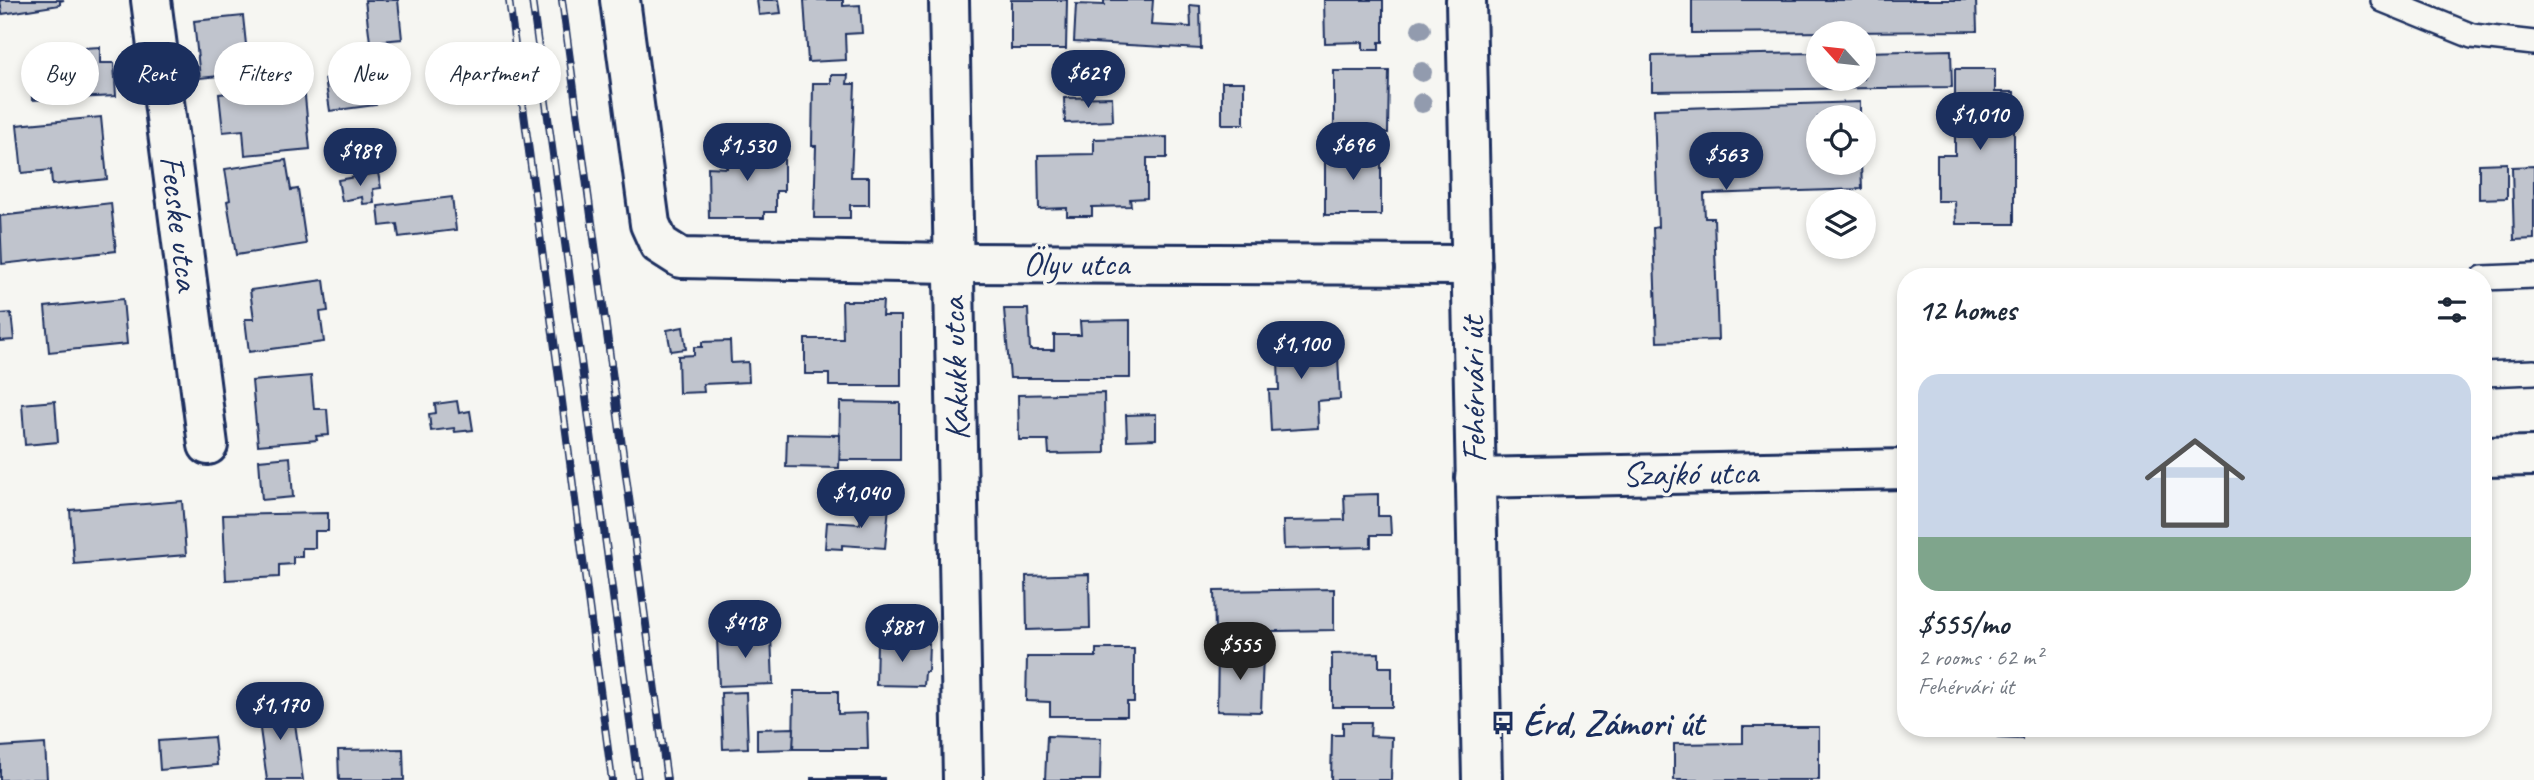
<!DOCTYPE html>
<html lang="en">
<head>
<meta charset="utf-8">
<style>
  :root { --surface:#fff; --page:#f2f2f3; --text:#1f2937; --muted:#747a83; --line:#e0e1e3; --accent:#1b2f5e }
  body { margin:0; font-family:Caveat,sans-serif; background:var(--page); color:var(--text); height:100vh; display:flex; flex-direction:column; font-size:26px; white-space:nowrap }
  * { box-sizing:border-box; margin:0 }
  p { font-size:23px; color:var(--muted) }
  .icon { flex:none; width:38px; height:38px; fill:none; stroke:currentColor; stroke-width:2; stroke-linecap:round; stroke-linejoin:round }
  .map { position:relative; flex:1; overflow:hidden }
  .panel { position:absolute; left:1897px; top:268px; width:595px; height:469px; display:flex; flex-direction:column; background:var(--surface); border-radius:28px; box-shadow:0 4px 10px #0003 }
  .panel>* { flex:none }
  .banner { position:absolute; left:21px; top:42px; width:665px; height:63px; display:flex; gap:14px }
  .needle { width:46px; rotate:297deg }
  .controls { position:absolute; left:1806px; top:21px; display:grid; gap:14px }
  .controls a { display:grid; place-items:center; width:70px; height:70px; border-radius:50%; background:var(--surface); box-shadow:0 4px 10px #0003; font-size:35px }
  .price { position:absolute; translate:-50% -60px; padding:0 16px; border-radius:24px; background:var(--accent); color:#fff; font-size:23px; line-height:46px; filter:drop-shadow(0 2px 4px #0008) }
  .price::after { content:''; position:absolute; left:50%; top:42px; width:21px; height:16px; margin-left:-10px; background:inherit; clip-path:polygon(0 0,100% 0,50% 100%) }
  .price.on { background:#222; color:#fff }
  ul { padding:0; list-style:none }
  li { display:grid; align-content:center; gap:14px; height:371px; padding:0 21px }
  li+li { border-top:2px solid var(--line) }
  li span { display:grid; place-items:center; height:217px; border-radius:21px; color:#555 }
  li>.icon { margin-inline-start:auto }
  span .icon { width:126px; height:126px; fill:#fffc; stroke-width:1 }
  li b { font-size:30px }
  h2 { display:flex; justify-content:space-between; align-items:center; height:84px; padding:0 21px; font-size:30px }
  .pill { padding:0 24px; border-radius:32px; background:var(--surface); box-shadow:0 4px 10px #0003; font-size:24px; line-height:63px }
  .pill.on { background:var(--accent); color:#fff }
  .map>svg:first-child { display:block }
</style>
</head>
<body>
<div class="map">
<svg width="2534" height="780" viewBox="0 0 2534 780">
  <rect width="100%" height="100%" fill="#f6f6f2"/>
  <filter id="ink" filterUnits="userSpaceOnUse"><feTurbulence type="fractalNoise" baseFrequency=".0143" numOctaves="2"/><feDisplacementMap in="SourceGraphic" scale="14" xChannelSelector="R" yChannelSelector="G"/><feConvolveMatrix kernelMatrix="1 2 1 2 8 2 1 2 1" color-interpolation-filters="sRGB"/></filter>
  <g filter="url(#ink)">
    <g fill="#c0c4cd" stroke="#1b2f5e" stroke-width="2">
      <polygon points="0,0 64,0 60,1 60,5 2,14"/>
      <polygon points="365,0 398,0 402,39 370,42"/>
      <polygon points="757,0 779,0 781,13 759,15"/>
      <polygon points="804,0 843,0 843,6 860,5 862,33 845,34 846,60 808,62"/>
      <polygon points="1011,0 1067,0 1066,49 1011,49"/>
      <polygon points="1104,0 1153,0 1151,25 1191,27 1190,5 1200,6 1201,49 1074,42 1076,4 1104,5"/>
      <polygon points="1324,0 1383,0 1383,42 1379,42 1379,50 1363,50 1363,42 1325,43"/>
      <polygon points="1692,0 1976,0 1977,31 1692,33"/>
      <polygon points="243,16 249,73 200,78 194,21"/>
      <polygon points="100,47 100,63 114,63 116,96 32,100 31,68 65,66 64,49"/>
      <polygon points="1951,50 1952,87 1652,91 1652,56 1818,53 1818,79 1864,79 1864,52"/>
      <polygon points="1955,69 1995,69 1995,92 2014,92 2014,224 1956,224 1955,201 1937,201 1937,155 1955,155"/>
      <polygon points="1334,71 1389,71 1388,133 1334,133"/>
      <polygon points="371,72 376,105 330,111 325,78"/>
      <polygon points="831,75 848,75 847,84 855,84 851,177 869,177 869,205 850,205 850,218 814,218 816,146 812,146 813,83 831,83"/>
      <rect x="1222" y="82" width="22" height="42"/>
      <polygon points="304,86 310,149 245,155 243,130 223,132 219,94"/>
      <polygon points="1112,97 1113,121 1065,123 1064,98"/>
      <polygon points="1860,102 1860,117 1818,117 1818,163 1861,163 1862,189 1704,194 1705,218 1714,218 1718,340 1657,342 1653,228 1658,227 1654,109"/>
      <polygon points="101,117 107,179 52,185 51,170 22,173 17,125"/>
      <polygon points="1167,137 1167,158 1147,158 1147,198 1130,199 1131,206 1092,207 1092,216 1067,216 1067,208 1039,209 1038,155 1094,154 1094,139"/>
      <polygon points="727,148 784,148 784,191 776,191 776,212 764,212 764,218 709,218 708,167 727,168"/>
      <rect x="1325" y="150" width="56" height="65"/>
      <polygon points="286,160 291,190 298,189 306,244 236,255 227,201 230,200 225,169"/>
      <polygon points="2507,163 2507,198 2479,199 2479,164"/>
      <polygon points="2534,166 2534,239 2514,240 2512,167"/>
      <polygon points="378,173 381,188 373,189 374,203 363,204 362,197 342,201 338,180"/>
      <polygon points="452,197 456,230 399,237 397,224 380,226 378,206"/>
      <polygon points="111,203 116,251 2,264 0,216"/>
      <polygon points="324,280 328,311 320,312 324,342 249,352 245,319 254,319 250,290"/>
      <polygon points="123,299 127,344 49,352 45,307"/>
      <polygon points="842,301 883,301 882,316 901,316 901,386 829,386 829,374 805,374 805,339 843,339"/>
      <polygon points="1004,309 1028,309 1030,350 1054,350 1054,335 1081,335 1080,321 1130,320 1130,378 1010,378"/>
      <polygon points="11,313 14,340 0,341 0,314"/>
      <polygon points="1314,326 1316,358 1338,357 1340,399 1317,401 1318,428 1271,431 1269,390 1279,390 1277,328"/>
      <polygon points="683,327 686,349 671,351 667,330"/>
      <polygon points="730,341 731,363 748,362 749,382 703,384 704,392 679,393 678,356 694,355 694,347 702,347 702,342"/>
      <polygon points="311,376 314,409 327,409 329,435 316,436 317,440 258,445 252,381"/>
      <polygon points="1104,393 1105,453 1049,454 1048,440 1019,440 1018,395"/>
      <polygon points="55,401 58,442 25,445 22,404"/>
      <polygon points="457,401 459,413 470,411 473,430 455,432 454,428 431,431 429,414 436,413 435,404"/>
      <polygon points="840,402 900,403 900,460 839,460"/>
      <polygon points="1156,414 1156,439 1127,440 1126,415"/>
      <polygon points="787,434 840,435 839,468 786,467"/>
      <polygon points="290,457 293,497 262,500 259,460"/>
      <polygon points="1378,494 1378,516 1390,516 1391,535 1371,535 1371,547 1284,549 1283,521 1345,520 1344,495"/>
      <polygon points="182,501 186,555 74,564 70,510"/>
      <polygon points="862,504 889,506 885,548 842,545 842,549 825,548 827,522 860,524"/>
      <polygon points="328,513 328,531 315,531 315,548 302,548 302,557 293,557 293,564 279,565 279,577 226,580 223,515"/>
      <rect x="1900" y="515" width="6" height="62"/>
      <polygon points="1089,574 1090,628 1027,630 1026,576"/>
      <polygon points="1334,589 1334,630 1215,632 1214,591"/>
      <polygon points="771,635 773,684 719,686 717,637"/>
      <polygon points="877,642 929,643 928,672 925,672 924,686 876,685"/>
      <polygon points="1096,649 1134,649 1134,702 1127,702 1127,716 1050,716 1050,702 1026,701 1027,657 1096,657"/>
      <polygon points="1218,653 1263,654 1261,712 1217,711"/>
      <polygon points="1379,653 1379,667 1392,667 1392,707 1332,707 1332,654"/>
      <polygon points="794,691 838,691 838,714 867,713 868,749 793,749"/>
      <polygon points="746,692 748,748 723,749 721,693"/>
      <polygon points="292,702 303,780 267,780 257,707"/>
      <polygon points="1343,722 1371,722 1370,736 1392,737 1391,780 1331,780 1332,735 1343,735"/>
      <polygon points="1743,727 1819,727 1819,780 1674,780 1674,744 1743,743"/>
      <polygon points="794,728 793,749 757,750 757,729"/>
      <polygon points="1999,728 2023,728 2022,739 1998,738"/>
      <polygon points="1047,736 1101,738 1100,780 1045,780"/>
      <polygon points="214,737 217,765 160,770 158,741"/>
      <polygon points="45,744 47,779 0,780 0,747"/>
      <polygon points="403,749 404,780 339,780 338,750"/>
      <rect x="811" y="778" width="73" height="2"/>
    </g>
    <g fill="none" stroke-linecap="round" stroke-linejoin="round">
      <g stroke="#1b2f5e" stroke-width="28">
        <g id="service">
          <polyline points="2383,0 2472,36 2534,43"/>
          <polyline points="2483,278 2534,276"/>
          <polyline points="2483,374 2534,372"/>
        </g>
      </g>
      <g stroke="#1b2f5e" stroke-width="44">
        <g id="minor">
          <polyline points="151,0 208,445"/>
          <polyline points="620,0 650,224 659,244 681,258 952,263 1472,265"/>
          <path d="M949,0C952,260 960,520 963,780"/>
        </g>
      </g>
      <g stroke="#1b2f5e" stroke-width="44">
        <g id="tertiary">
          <polyline points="2483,457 2534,456"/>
          <polyline points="1475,478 1906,469"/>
        </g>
      </g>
      <g stroke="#1b2f5e" stroke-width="44">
        <polyline id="secondary" points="1466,0 1482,780"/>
      </g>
      <use href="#service" stroke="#f6f6f2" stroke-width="23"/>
      <use href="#minor" stroke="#f6f6f2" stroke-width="38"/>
      <use href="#tertiary" stroke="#f6f6f2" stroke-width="38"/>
      <use href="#secondary" stroke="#f6f6f2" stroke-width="38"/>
      <g stroke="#1b2f5e" stroke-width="8">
        <g id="rail">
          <polyline points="509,0 612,780"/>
          <polyline points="532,0 638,780"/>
          <polyline points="562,0 667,780"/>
        </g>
      </g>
      <use href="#rail" stroke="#f6f6f2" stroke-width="5" stroke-dasharray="16" stroke-linecap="butt"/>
    </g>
    <g fill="#929bae">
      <circle cx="1421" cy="29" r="10"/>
      <circle cx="1422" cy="72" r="10"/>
      <circle cx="1422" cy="103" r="10"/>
    </g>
  </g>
  <defs>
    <g id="bus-bare" transform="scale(1.89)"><path d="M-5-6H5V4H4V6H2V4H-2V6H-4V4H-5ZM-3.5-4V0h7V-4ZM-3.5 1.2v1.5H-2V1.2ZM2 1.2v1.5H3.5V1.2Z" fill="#1b2f5e" stroke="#f6f6f2" stroke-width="2.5" paint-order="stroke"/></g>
  </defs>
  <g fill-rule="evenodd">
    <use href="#bus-bare" x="1503" y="723"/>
  </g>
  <g text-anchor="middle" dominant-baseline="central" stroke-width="7" stroke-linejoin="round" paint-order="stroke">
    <g font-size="35" fill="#1b2f5e" stroke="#f6f6f2">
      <text transform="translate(180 223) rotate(83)">Fecske utca</text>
      <text x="1076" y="263">Ölyv utca</text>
      <text transform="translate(955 369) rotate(-92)">Kakukk utca</text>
      <text transform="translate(1473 390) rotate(-91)">Fehérvári út</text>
      <text transform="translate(1690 473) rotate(-1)">Szajkó utca</text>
    </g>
    <g font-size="35" font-weight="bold" fill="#1b2f5e" stroke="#f6f6f2" text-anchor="start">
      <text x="1523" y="723">Érd, Zámori út</text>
    </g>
  </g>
</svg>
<div class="controls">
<a><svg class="needle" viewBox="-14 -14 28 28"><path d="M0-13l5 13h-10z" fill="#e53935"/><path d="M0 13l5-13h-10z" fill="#747a83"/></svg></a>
<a><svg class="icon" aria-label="locate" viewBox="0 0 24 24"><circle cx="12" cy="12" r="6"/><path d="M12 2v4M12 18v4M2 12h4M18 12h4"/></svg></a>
<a><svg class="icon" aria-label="layers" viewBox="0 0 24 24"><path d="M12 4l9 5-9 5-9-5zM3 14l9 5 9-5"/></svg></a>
</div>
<b class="price" style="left:1088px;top:110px">$629</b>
<b class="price" style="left:1980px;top:152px">$1,010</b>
<b class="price" style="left:1353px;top:182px">$696</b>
<b class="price" style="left:747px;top:183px">$1,530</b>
<b class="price" style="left:360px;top:188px">$989</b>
<b class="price" style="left:1726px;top:192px">$563</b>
<b class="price" style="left:1301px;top:381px">$1,100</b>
<b class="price" style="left:861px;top:530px">$1,040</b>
<b class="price" style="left:745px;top:660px">$418</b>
<b class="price" style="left:902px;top:664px">$881</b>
<b class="price on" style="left:1240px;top:682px">$555</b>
<b class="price" style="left:280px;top:742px">$1,170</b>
<div class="banner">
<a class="pill">Buy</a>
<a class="pill on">Rent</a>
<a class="pill">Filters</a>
<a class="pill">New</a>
<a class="pill">Apartment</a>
</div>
<section class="panel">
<h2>12 homes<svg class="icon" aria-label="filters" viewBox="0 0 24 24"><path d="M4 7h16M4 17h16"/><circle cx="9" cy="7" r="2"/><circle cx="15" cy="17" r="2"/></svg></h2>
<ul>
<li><span style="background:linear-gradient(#c9d6e8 75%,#7fa58c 0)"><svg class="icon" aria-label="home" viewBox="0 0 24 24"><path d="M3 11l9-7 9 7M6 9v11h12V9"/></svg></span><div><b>$555/mo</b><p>2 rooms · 62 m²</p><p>Fehérvári út</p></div></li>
</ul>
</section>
</div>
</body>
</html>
